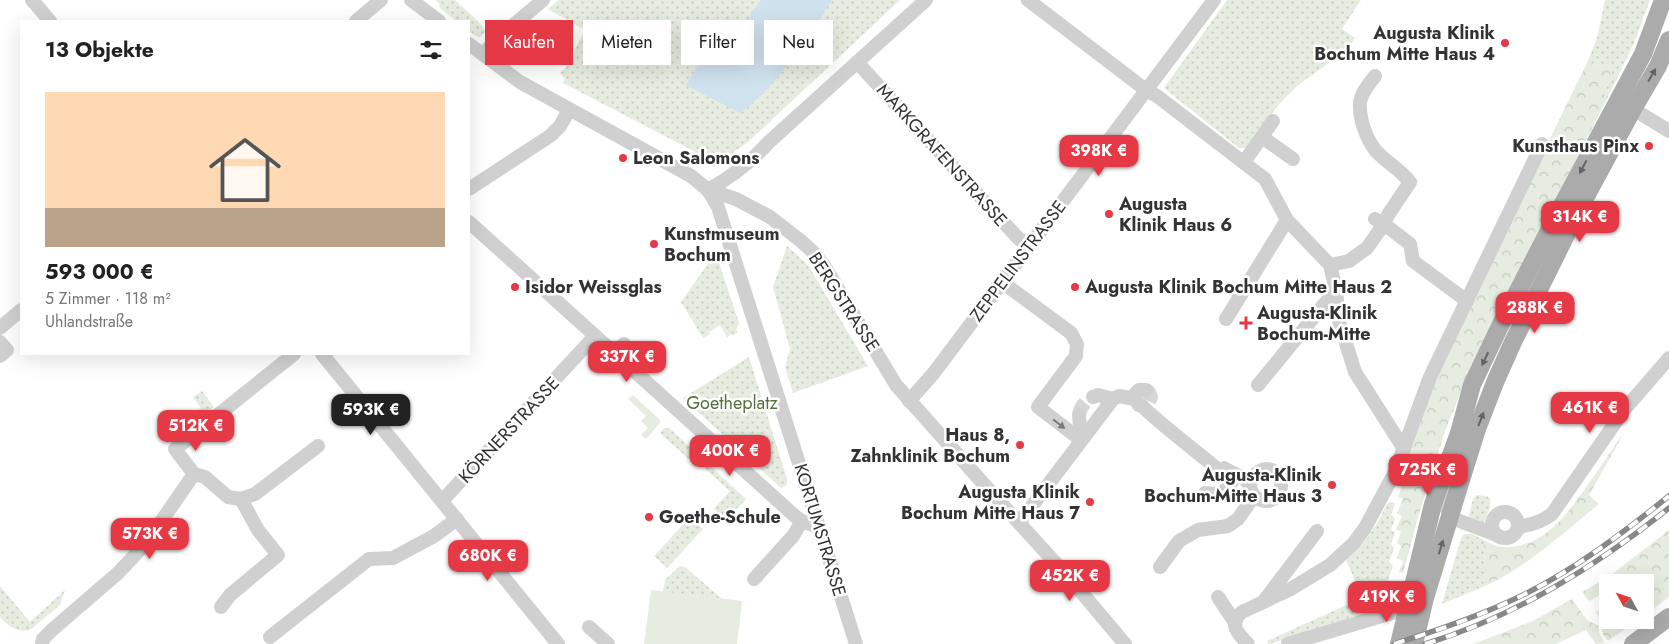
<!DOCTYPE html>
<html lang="de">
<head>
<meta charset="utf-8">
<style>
  :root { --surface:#fff; --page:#f6f6f6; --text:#222; --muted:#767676; --accent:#e63946 }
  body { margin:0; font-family:Jost,sans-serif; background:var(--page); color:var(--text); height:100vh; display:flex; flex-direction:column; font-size:19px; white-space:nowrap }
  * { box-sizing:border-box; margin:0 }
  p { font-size:16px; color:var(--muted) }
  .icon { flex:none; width:28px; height:28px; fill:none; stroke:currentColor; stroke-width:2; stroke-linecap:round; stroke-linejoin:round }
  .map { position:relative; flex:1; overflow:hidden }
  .drawer { position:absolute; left:20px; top:20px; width:450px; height:335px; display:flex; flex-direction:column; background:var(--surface); border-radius:0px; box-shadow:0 5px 20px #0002 }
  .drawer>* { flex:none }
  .guide { position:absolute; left:485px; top:20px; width:475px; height:45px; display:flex; gap:10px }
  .needle { width:32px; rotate:310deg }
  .tools { position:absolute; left:1599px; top:574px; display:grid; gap:10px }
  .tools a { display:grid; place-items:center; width:55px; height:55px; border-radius:0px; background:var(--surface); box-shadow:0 5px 20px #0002; font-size:25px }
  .price { position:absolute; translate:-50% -42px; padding:0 11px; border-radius:10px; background:var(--accent); color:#fff; font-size:16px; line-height:32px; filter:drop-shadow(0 1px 2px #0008) }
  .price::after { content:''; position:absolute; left:50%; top:30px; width:15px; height:11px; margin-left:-8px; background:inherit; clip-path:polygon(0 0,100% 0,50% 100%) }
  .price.current { background:#222; color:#fff }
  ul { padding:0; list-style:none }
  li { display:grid; align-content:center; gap:10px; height:265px; padding:0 25px }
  li span { display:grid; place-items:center; height:155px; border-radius:0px; color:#555 }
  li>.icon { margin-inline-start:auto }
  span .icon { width:90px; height:90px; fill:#fffc; stroke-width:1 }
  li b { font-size:21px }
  h2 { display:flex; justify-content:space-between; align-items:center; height:60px; padding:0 25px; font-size:21px }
  .tag { padding:0 18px; border-radius:0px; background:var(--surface); box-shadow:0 5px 20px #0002; font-size:18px; line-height:45px }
  .tag.current { background:var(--accent); color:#fff }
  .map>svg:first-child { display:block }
</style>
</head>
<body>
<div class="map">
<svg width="1669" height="644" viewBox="0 0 1669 644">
  <defs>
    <pattern id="grass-dots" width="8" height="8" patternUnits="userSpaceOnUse" patternTransform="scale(1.25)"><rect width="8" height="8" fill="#e6ecdf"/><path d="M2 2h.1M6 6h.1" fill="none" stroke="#c6cbc0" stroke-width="1.8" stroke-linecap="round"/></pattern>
    <pattern id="forest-crowns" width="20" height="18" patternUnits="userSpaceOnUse" patternTransform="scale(1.25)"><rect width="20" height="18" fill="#e6ecdf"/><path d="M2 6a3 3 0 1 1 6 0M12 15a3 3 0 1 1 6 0" fill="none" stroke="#c6cbc0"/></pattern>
  </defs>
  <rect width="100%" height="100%" fill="#fff"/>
  <g fill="url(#grass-dots)">
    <polygon points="435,0 455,0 478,21 486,31 480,37 476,36 469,31 469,21 456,21 440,8 439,3"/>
    <polygon points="559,0 900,0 748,142 728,156 709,159 563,83 565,79 560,73 573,60 575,49 585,30 548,9"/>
    <path d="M1227,0H1361L1342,29L1355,38C1339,61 1313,71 1293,90C1275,106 1262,128 1248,148H1239L1164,88Z"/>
    <polygon points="1605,0 1650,0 1635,41 1607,99 1603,92 1612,77 1612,67 1587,63 1597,38"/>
    <polygon points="787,246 808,265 868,366 793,393 785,367 790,349 773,287"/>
    <polygon points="712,258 719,263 739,323 736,329 738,332 733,336 732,334 727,337 720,325 709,332 710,334 703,338 681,302"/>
    <polygon points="749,357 787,479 787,485 781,488 683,398"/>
    <polygon points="202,391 214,407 183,432 178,426 201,408 193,397"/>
    <polygon points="664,428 669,428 746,499 726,520 714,509 730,491 694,459 692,462 660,433"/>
    <path d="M1477,495L1487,496L1490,499C1491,510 1487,513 1484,524L1468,519L1473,499Z"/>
    <path d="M1390,502L1395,504L1391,515L1395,518L1391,530L1395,533L1391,544L1394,548L1389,562L1393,566L1379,604L1366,608V614L1296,637L1268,644L1267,641L1353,602L1358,588L1346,560C1366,544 1376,526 1387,504Z"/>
    <polygon points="690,517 703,529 667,568 654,556"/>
    <polygon points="1464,534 1472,534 1484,540 1485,586 1442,604 1461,538"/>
    <polygon points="680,566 685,567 722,599 663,592 665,580"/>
    <path d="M0,586L30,622L65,590L60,605L30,630C19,633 7,626 0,617Z"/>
  </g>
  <g fill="url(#forest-crowns)">
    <polygon points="1587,63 1612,67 1612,77 1603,92 1607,99 1475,358 1445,431 1421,507 1403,573 1399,572 1403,561 1397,558 1401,546 1397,543 1401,532 1396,529 1402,516 1397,513 1403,499 1398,497 1403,484 1401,476 1428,393 1518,204"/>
    <path d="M1625,431L1589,495L1599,504C1563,533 1527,567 1485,586L1484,540C1497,548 1506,549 1521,545C1554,537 1573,505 1592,479C1603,463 1614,447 1625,431Z"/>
    <polygon points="1669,530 1669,597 1645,615 1645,582 1608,582 1607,591 1589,601 1582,592 1611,575"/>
    <polygon points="1572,599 1587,620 1599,626 1599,633 1605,643 1596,644 1586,630 1556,644 1473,644 1533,621"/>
    <polygon points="1607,606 1608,620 1638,620 1608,641 1602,633 1603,624 1596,612"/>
  </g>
  <g fill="#e6ecdf">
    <polygon points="633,395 660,420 660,423 646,439 641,435 648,428 641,421 646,416 628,399"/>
    <polygon points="651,590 742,601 737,644 644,644"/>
  </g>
  <path fill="#cfe2ee" d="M761,0H832C806,40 779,84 740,113L686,85L707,50L716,31C739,40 750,15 761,0Z"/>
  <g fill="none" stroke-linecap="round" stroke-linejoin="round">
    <g stroke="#d6d6d6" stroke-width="14" stroke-dasharray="14 7" stroke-linecap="butt">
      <polyline points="1146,390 1149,392 1151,397 1148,404"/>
      <path d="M1079,415C1080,408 1086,399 1093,397"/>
    </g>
    <g stroke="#d0d0d0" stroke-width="14">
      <polyline points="32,0 50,21"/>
      <polyline points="411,0 439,21"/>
      <polyline points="1028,0 1146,90 1157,96 1265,179 1287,220 1330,265 1336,290 1258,385"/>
      <polyline points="356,21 381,0"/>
      <polyline points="469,44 520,82 691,176 708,190 736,199 770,217 801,241 813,252 825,267 896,385 989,490 1071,580 1125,644"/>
      <polyline points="483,54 496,40 543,0"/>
      <polyline points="857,62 1018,238 1029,246"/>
      <path d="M1375,76C1369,84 1361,93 1360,103C1359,118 1366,139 1376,151C1386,162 1401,170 1410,182L1388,215L1384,224L1410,244L1413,261L1467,301"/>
      <polyline points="1625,104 1669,131"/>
      <polyline points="1262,137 1293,159"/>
      <polyline points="1244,162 1273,121"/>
      <polyline points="469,189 550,136 560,126 569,110"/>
      <polyline points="708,190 718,207 856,644"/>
      <path d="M708,190C732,177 751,162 769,142L926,0"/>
      <polyline points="469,222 796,517 802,521 820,528"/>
      <polyline points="1330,265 1349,261 1367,248 1384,224 1375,219"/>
      <polyline points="1002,282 1071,333 1077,344 1076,356 1038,407 1081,440"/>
      <polyline points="1336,290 1339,321 1355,372 1404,449"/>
      <polyline points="1226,319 1287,220"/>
      <polyline points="0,328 21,310"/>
      <polyline points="0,342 7,350 0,356"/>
      <polyline points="615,352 624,344"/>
      <polyline points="322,354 558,644"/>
      <polyline points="1093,397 1098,395 1113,399"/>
      <polyline points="1135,399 1135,394 1139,390 1146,390"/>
      <polyline points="909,401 933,374 1214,0"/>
      <polyline points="1079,415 1081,440"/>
      <polyline points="203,427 294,354"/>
      <path d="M1224,468C1230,472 1239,475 1245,479C1252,486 1250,497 1261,500C1277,506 1288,484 1276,473C1265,463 1252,474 1250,485"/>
      <polyline points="194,474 205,477 228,497 241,499 255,494 318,446"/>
      <polyline points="194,474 175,449 199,431"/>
      <path d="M1444,484C1442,501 1443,509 1457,520L1499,536"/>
      <polyline points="442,501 595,336"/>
      <circle cx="1505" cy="525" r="13"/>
      <path d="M1019,523L1113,399L1119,396L1135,399L1139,405L1142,406C1170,433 1203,455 1232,482C1226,493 1217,495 1205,493"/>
      <path d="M1518,527C1531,525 1542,522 1552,514L1624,410L1669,358"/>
      <polyline points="1160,567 1179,541 1198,530 1228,526 1238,519 1254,496"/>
      <polyline points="754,579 793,536 802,521"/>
      <polyline points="1218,597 1234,621"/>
      <polyline points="1264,601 1317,531"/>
      <polyline points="221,607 230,595 278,555 258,530 241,499"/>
      <polyline points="589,627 608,644"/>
      <polyline points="270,637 369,559 393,558 434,536 457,519"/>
      <polyline points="42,644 43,639 52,630 118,573 134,556 147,542 194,474"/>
      <path d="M1248,644C1238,634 1228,624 1242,612L1289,590L1330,565L1353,544L1365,528L1395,472L1430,377L1542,144"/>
      <polyline points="1288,644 1395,612 1407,610 1414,615"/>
    </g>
    <g stroke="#ababab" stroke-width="18">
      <polyline points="1399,644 1433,504 1459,433 1472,385 1500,326 1559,211 1643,54 1663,0"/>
      <polyline points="1414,644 1425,598 1461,480 1477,429 1496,380 1513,342 1576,215 1633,109 1658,66 1669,40"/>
      <polyline points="1633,644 1669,617"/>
    </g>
    <g stroke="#888" stroke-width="5.5">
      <g id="rail">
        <path d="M1394,644C1439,630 1483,615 1525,594C1577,568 1624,532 1669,496"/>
        <path d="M1425,644C1516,616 1595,567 1669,508"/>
      </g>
    </g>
    <use href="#rail" stroke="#fff" stroke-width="4" stroke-dasharray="11" stroke-linecap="butt"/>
  </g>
  <defs><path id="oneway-solid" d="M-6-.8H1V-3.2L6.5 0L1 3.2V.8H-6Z" transform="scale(1.25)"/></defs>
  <g fill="#636363">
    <use href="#oneway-solid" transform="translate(1652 75) rotate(-60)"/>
    <use href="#oneway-solid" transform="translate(1583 167) rotate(118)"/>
    <use href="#oneway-solid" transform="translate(1485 359) rotate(115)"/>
    <use href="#oneway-solid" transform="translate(1481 419) rotate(-69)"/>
    <use href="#oneway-solid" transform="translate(1441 547) rotate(-73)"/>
  </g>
  <use fill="#7a7a7a" href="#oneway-solid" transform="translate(1059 424) rotate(38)"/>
  <g fill="#e63946" stroke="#fff" stroke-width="2">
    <circle cx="1505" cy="43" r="5"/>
    <circle cx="1649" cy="146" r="5"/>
    <circle cx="623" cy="158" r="5"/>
    <circle cx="1109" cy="214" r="5"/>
    <circle cx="654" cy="244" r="5"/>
    <circle cx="515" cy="287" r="5"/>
    <circle cx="1075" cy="287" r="5"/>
    <path d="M1243.5 315.5h5v5h5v5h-5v5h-5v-5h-5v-5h5z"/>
    <circle cx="1020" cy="445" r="5"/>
    <circle cx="1332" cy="485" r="5"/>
    <circle cx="1090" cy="502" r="5"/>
    <circle cx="649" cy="517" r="5"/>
  </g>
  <g text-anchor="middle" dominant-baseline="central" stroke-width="5" stroke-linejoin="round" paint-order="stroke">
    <g font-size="18" font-weight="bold" fill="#333" stroke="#fff" text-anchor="start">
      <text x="1495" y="33" text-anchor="end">Augusta Klinik<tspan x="1495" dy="21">Bochum Mitte Haus 4</tspan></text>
      <text x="1639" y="146" text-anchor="end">Kunsthaus Pinx</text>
      <text x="633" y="158">Leon Salomons</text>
      <text x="1119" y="204">Augusta<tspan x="1119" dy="21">Klinik Haus 6</tspan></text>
      <text x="664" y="234">Kunstmuseum<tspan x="664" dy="21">Bochum</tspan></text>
      <text x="525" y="287">Isidor Weissglas</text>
      <text x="1085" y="287">Augusta Klinik Bochum Mitte Haus 2</text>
      <text x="1257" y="313">Augusta-Klinik<tspan x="1257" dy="21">Bochum-Mitte</tspan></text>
      <text x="1010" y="435" text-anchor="end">Haus 8,<tspan x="1010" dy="21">Zahnklinik Bochum</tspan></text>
      <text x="1322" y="475" text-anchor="end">Augusta-Klinik<tspan x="1322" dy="21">Bochum-Mitte Haus 3</tspan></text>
      <text x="1080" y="492" text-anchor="end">Augusta Klinik<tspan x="1080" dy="21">Bochum Mitte Haus 7</tspan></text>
      <text x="659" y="517">Goethe-Schule</text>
    </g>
    <g font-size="18" fill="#333" stroke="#fff">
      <text transform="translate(942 155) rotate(48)">MARKGRAFENSTRASSE</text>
      <text transform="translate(1018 261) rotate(-53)">ZEPPELINSTRASSE</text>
      <text transform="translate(844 302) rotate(57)">BERGSTRASSE</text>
      <text transform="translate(509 430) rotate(-47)">KÖRNERSTRASSE</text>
      <text transform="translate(820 530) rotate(73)">KORTUMSTRASSE</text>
    </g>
    <g font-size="18" fill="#56703f" stroke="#fff">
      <text x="732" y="403">Goetheplatz</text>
    </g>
  </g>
</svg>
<div class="tools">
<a><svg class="needle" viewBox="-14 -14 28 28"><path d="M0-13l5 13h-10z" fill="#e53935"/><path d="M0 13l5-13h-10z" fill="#767676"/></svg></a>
</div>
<b class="price" style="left:1099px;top:177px">398K €</b>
<b class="price" style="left:1580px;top:243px">314K €</b>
<b class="price" style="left:1535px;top:334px">288K €</b>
<b class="price" style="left:627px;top:383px">337K €</b>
<b class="price" style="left:1590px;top:434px">461K €</b>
<b class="price current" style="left:371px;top:436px">593K €</b>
<b class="price" style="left:196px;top:452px">512K €</b>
<b class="price" style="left:730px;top:477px">400K €</b>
<b class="price" style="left:1428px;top:496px">725K €</b>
<b class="price" style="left:150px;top:560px">573K €</b>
<b class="price" style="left:488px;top:582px">680K €</b>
<b class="price" style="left:1070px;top:602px">452K €</b>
<b class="price" style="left:1387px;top:623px">419K €</b>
<div class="guide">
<a class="tag current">Kaufen</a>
<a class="tag">Mieten</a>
<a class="tag">Filter</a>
<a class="tag">Neu</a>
</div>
<section class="drawer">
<h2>13 Objekte<svg class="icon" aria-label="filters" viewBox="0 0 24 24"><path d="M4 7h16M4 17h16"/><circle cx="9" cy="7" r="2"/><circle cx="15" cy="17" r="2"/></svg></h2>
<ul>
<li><span style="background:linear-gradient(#ffd9b3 75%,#b9a48a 0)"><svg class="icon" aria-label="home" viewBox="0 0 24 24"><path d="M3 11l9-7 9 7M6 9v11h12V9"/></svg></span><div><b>593 000 €</b><p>5 Zimmer · 118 m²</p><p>Uhlandstraße</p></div></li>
</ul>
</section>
</div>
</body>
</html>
